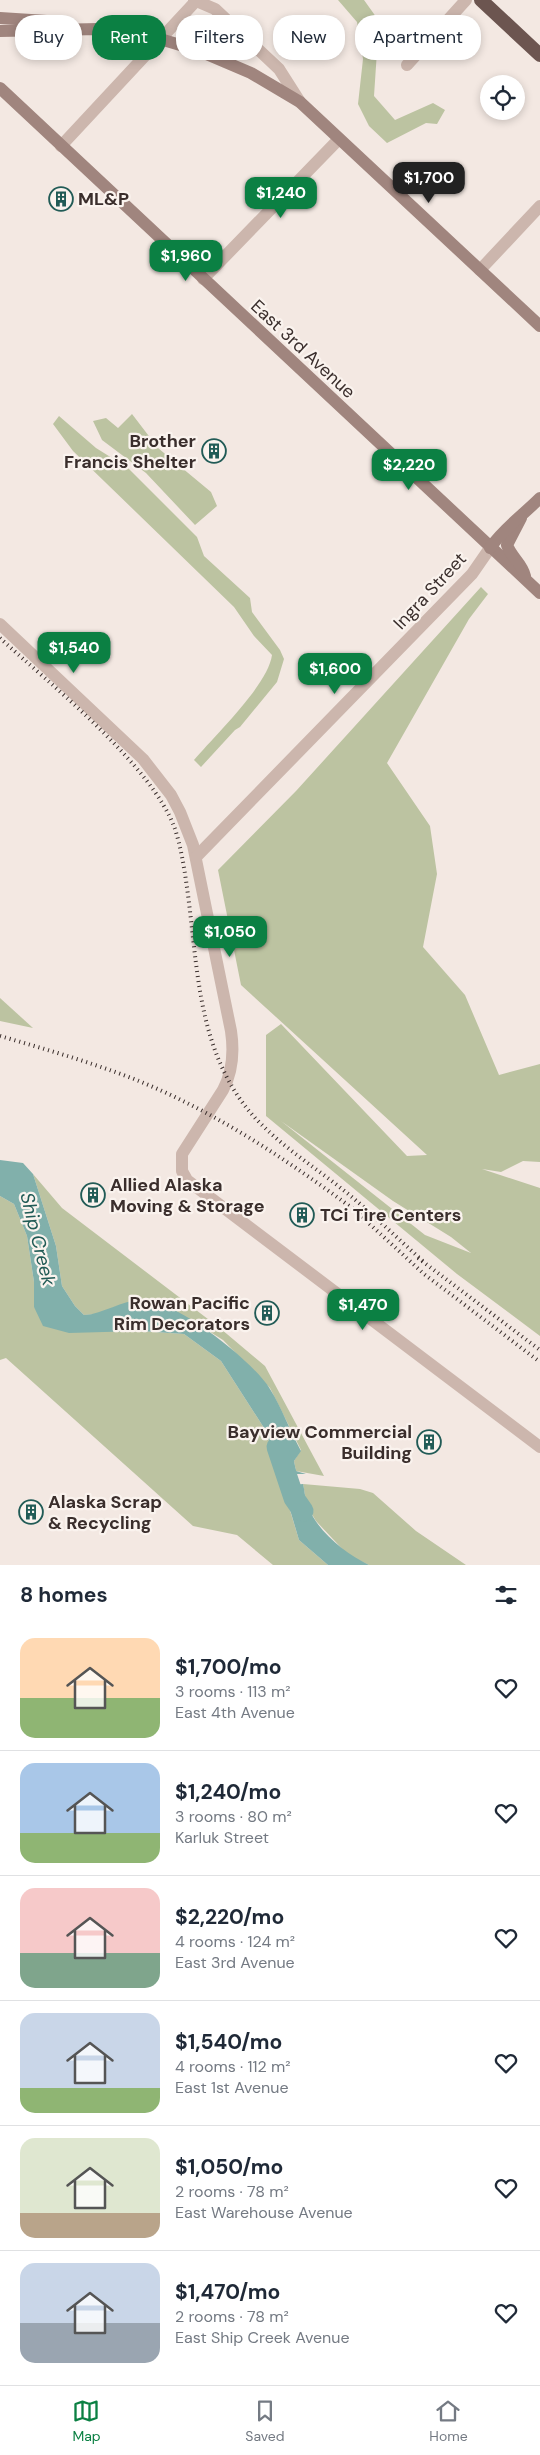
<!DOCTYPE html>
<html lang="en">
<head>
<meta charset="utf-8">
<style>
  :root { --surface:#fff; --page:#f2f2f3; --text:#1f2937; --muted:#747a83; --line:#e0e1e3; --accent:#0b8043 }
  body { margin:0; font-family:"DM Sans",sans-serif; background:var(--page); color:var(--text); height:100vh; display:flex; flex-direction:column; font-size:19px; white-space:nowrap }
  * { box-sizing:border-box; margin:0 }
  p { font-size:16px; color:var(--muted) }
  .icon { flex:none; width:28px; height:28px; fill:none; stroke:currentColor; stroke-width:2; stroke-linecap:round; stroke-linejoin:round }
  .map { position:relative; height:1565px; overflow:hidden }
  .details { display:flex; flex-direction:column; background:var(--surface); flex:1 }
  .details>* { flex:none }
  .hud { position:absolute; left:15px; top:15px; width:510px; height:45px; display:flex; gap:10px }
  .tools { position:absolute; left:480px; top:75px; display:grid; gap:10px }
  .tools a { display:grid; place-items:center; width:45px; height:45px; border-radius:50%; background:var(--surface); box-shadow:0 2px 8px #0003; font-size:25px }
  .price { position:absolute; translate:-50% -42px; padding:0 11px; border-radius:10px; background:var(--accent); color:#fff; font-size:16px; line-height:32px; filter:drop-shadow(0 1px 2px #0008) }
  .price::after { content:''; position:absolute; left:50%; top:30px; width:15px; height:11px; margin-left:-8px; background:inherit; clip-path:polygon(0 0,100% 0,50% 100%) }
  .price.active { background:#222; color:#fff }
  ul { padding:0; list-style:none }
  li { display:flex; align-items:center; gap:15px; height:125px; padding:0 20px }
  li+li { border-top:1px solid var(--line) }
  li span { display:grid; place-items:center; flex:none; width:140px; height:100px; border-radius:15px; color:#555 }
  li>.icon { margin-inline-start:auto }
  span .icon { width:60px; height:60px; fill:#fffc; stroke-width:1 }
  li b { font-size:21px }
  h2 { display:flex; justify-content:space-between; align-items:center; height:60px; padding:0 20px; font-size:21px }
  .chip { padding:0 18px; border-radius:20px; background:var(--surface); box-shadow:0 2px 8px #0003; font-size:18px; line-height:45px }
  .chip.active { background:var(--accent); color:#fff }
  .tab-bar { display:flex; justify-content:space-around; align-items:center; height:70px; border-top:1px solid var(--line); background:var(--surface); font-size:14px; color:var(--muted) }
  .tab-bar a { display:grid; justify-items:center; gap:2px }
  .tab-bar .active { color:var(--accent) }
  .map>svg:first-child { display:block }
</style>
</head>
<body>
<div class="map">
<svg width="540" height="1565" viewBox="0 0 540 1565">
  <rect width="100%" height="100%" fill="#f3e8e2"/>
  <g fill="#bcc3a1" fill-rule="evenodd">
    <polygon points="338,0 364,0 379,21 374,96 395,120 433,103 445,110 437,124 426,123 387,143 369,126 358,104 363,59 357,22"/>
    <polygon points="132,414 158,448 211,492 217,506 195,525 146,473 102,440 93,421 106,418 118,428"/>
    <path d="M59,416L96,448L128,468L197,537L204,556L250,598L252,612L280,650L284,659L277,682L240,727L235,730L201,767L194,760C215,735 268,685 272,655L254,636L234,607L73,451L53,424Z"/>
    <path d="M481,587L488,594L469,619L387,763L430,826L437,874L423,947L465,995L499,1075L540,1064V1162L523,1161L501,1172L482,1169L540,1188V1336L457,1274L266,1116V1035L281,1024L407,1156L427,1155L241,985L218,870L296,791ZM281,1121L393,1201L451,1237L471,1253L425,1235Z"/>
    <polygon points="0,998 33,1028 0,1021"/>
    <polygon points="33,1174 62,1208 221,1329 265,1366 324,1476 296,1471 294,1461 301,1450 270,1388 223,1340 191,1320 117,1306 99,1314 84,1315 75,1306 62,1286 56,1246"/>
    <polygon points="0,1196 14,1204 27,1236 34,1282 34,1307 140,1331 184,1334 221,1361 266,1431 299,1540 328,1565 273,1565 237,1535 193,1526 6,1358 0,1360"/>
    <polygon points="303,1484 360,1489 373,1493 416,1531 466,1565 369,1565 348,1555 316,1521 307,1506"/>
  </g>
  <g fill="#81b0ab">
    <path d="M0,1160L23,1163L33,1174L56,1246L62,1286L75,1306L84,1315C104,1314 123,1299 143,1300C176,1300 253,1361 270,1389C282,1408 290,1431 301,1451L294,1461L296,1471L306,1474H279L266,1431L221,1361L184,1334L140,1331L69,1333L43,1326L34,1307V1282L27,1236L14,1204L0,1196Z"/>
    <path d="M303,1484C305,1492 305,1500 308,1507C319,1533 345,1553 369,1565H328L299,1540L283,1486Z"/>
  </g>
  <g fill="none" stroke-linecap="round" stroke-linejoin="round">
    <polyline stroke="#81b0ab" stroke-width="21" points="277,1447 294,1498 303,1511"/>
    <g stroke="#ccb6ad" stroke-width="12">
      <polyline points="194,0 215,9 279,69 300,102"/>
      <polyline points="407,65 466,0"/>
      <polyline points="61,146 196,1"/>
      <polyline points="480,270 540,206"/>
      <polyline points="203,279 339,139"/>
      <path d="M0,624L143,759L171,795L180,812L193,845L231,1031C234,1051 233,1071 223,1090L182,1154V1171L187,1180L540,1447"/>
      <polyline points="196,857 472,574 490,548"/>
    </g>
    <g stroke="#a0857e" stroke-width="12">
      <polyline points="0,18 62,22"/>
      <polyline points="0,31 99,29 160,39 197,50 251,73 300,102 540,326"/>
      <polyline points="0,88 540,593"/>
      <path d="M521,518L507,545C511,557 522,563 525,576"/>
      <path d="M490,548C504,528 523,515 540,498"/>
    </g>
    <polyline stroke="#6c5550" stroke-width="14" points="481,0 540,55"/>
    <g stroke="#3a2e2c" stroke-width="4" stroke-dasharray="1 4" stroke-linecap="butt">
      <path d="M0,638C51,685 152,765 175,829C182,851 185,873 188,895C197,963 198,1034 236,1093C263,1136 309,1162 347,1193C374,1215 398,1239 424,1262"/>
      <path d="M0,1036C45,1049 90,1062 134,1079C219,1113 295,1165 368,1220"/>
      <polyline points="362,1217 424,1274 540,1362"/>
      <polyline points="418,1258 540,1350"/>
    </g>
  </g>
  <defs>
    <g id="building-ring" transform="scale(1.25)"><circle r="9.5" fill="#faf3ee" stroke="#215b56" stroke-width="1.5"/><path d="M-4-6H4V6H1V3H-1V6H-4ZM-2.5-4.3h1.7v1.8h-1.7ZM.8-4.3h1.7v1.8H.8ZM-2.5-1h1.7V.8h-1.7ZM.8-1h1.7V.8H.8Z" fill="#215b56"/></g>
  </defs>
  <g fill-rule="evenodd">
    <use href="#building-ring" x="61" y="199"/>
    <use href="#building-ring" x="214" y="451"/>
    <use href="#building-ring" x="93" y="1195"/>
    <use href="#building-ring" x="302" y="1215"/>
    <use href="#building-ring" x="267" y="1313"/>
    <use href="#building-ring" x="429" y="1442"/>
    <use href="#building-ring" x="31" y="1512"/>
  </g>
  <g text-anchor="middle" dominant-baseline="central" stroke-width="4.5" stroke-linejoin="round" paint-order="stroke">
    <g font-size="18" font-weight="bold" fill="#3a2e2c" stroke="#faf3ee" text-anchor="start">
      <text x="78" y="199">ML&amp;P</text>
      <text x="196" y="441" text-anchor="end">Brother<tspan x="196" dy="21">Francis Shelter</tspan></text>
      <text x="110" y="1185">Allied Alaska<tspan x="110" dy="21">Moving &amp; Storage</tspan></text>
      <text x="320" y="1215">TCi Tire Centers</text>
      <text x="250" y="1303" text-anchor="end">Rowan Pacific<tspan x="250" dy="21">Rim Decorators</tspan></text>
      <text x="412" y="1432" text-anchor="end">Bayview Commercial<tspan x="412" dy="21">Building</tspan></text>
      <text x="48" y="1502">Alaska Scrap<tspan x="48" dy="21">&amp; Recycling</tspan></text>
    </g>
    <g font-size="18" fill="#3a2e2c" stroke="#faf3ee">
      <text transform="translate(303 349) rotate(43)">East 3rd Avenue</text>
      <text transform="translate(430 591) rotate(-47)">Ingra Street</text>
    </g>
    <g font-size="19" font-style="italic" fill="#215b56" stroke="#faf3ee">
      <text transform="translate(38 1239) rotate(76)">Ship Creek</text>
    </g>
  </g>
</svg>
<div class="tools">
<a><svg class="icon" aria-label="locate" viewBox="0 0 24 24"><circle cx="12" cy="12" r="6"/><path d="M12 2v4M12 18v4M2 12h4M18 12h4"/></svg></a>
</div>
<b class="price active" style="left:429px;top:204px">$1,700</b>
<b class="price" style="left:281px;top:219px">$1,240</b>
<b class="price" style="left:186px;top:282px">$1,960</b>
<b class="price" style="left:409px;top:491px">$2,220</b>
<b class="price" style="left:74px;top:674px">$1,540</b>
<b class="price" style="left:335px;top:695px">$1,600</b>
<b class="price" style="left:230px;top:958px">$1,050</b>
<b class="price" style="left:363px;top:1331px">$1,470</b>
<div class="hud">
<a class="chip">Buy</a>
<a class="chip active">Rent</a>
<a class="chip">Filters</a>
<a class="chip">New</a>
<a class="chip">Apartment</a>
</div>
</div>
<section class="details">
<h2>8 homes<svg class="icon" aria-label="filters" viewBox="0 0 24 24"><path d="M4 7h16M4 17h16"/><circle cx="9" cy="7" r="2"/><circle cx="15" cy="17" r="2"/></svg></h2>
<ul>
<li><span style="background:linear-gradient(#ffd9b3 60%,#8fb573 0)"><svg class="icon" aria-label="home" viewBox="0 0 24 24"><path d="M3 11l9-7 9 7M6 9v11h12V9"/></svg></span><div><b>$1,700/mo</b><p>3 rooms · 113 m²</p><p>East 4th Avenue</p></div><svg class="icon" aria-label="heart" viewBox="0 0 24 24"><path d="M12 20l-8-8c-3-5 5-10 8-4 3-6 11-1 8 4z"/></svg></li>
<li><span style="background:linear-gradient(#a9c7e8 70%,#8fb573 0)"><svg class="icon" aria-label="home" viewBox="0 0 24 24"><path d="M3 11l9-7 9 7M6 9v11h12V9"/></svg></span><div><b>$1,240/mo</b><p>3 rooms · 80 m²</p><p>Karluk Street</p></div><svg class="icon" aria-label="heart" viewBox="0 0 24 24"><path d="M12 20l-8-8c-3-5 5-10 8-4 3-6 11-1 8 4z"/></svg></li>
<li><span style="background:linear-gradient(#f6c9c9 65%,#7fa58c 0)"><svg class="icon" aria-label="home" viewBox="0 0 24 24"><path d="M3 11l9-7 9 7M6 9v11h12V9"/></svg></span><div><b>$2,220/mo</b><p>4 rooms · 124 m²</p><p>East 3rd Avenue</p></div><svg class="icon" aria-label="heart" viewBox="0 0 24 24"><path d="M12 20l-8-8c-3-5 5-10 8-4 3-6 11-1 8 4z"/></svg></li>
<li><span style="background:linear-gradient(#c9d6e8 75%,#8fb573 0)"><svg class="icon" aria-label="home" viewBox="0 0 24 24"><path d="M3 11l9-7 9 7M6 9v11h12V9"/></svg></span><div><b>$1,540/mo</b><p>4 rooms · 112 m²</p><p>East 1st Avenue</p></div><svg class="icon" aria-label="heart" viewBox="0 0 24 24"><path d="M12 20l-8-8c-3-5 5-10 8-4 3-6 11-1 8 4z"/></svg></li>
<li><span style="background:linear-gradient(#dfe7d0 75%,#b9a48a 0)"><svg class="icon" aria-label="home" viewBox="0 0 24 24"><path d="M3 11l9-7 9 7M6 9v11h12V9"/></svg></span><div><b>$1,050/mo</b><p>2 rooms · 78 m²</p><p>East Warehouse Avenue</p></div><svg class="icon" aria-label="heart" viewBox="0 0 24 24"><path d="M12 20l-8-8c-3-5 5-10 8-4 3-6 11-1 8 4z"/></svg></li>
<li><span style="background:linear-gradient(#c9d6e8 60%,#9aa5b1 0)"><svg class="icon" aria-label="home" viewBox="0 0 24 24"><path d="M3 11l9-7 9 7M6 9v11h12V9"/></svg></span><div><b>$1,470/mo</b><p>2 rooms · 78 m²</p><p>East Ship Creek Avenue</p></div><svg class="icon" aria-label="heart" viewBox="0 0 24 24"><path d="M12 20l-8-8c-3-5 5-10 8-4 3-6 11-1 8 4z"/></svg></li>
</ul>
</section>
<nav class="tab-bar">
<a class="active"><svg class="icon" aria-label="map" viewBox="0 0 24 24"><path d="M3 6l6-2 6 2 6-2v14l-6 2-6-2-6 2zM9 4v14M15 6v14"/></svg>Map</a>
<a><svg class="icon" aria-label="saved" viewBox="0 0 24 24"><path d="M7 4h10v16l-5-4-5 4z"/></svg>Saved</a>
<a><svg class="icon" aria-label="home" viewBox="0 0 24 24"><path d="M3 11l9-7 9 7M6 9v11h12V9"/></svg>Home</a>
</nav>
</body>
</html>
